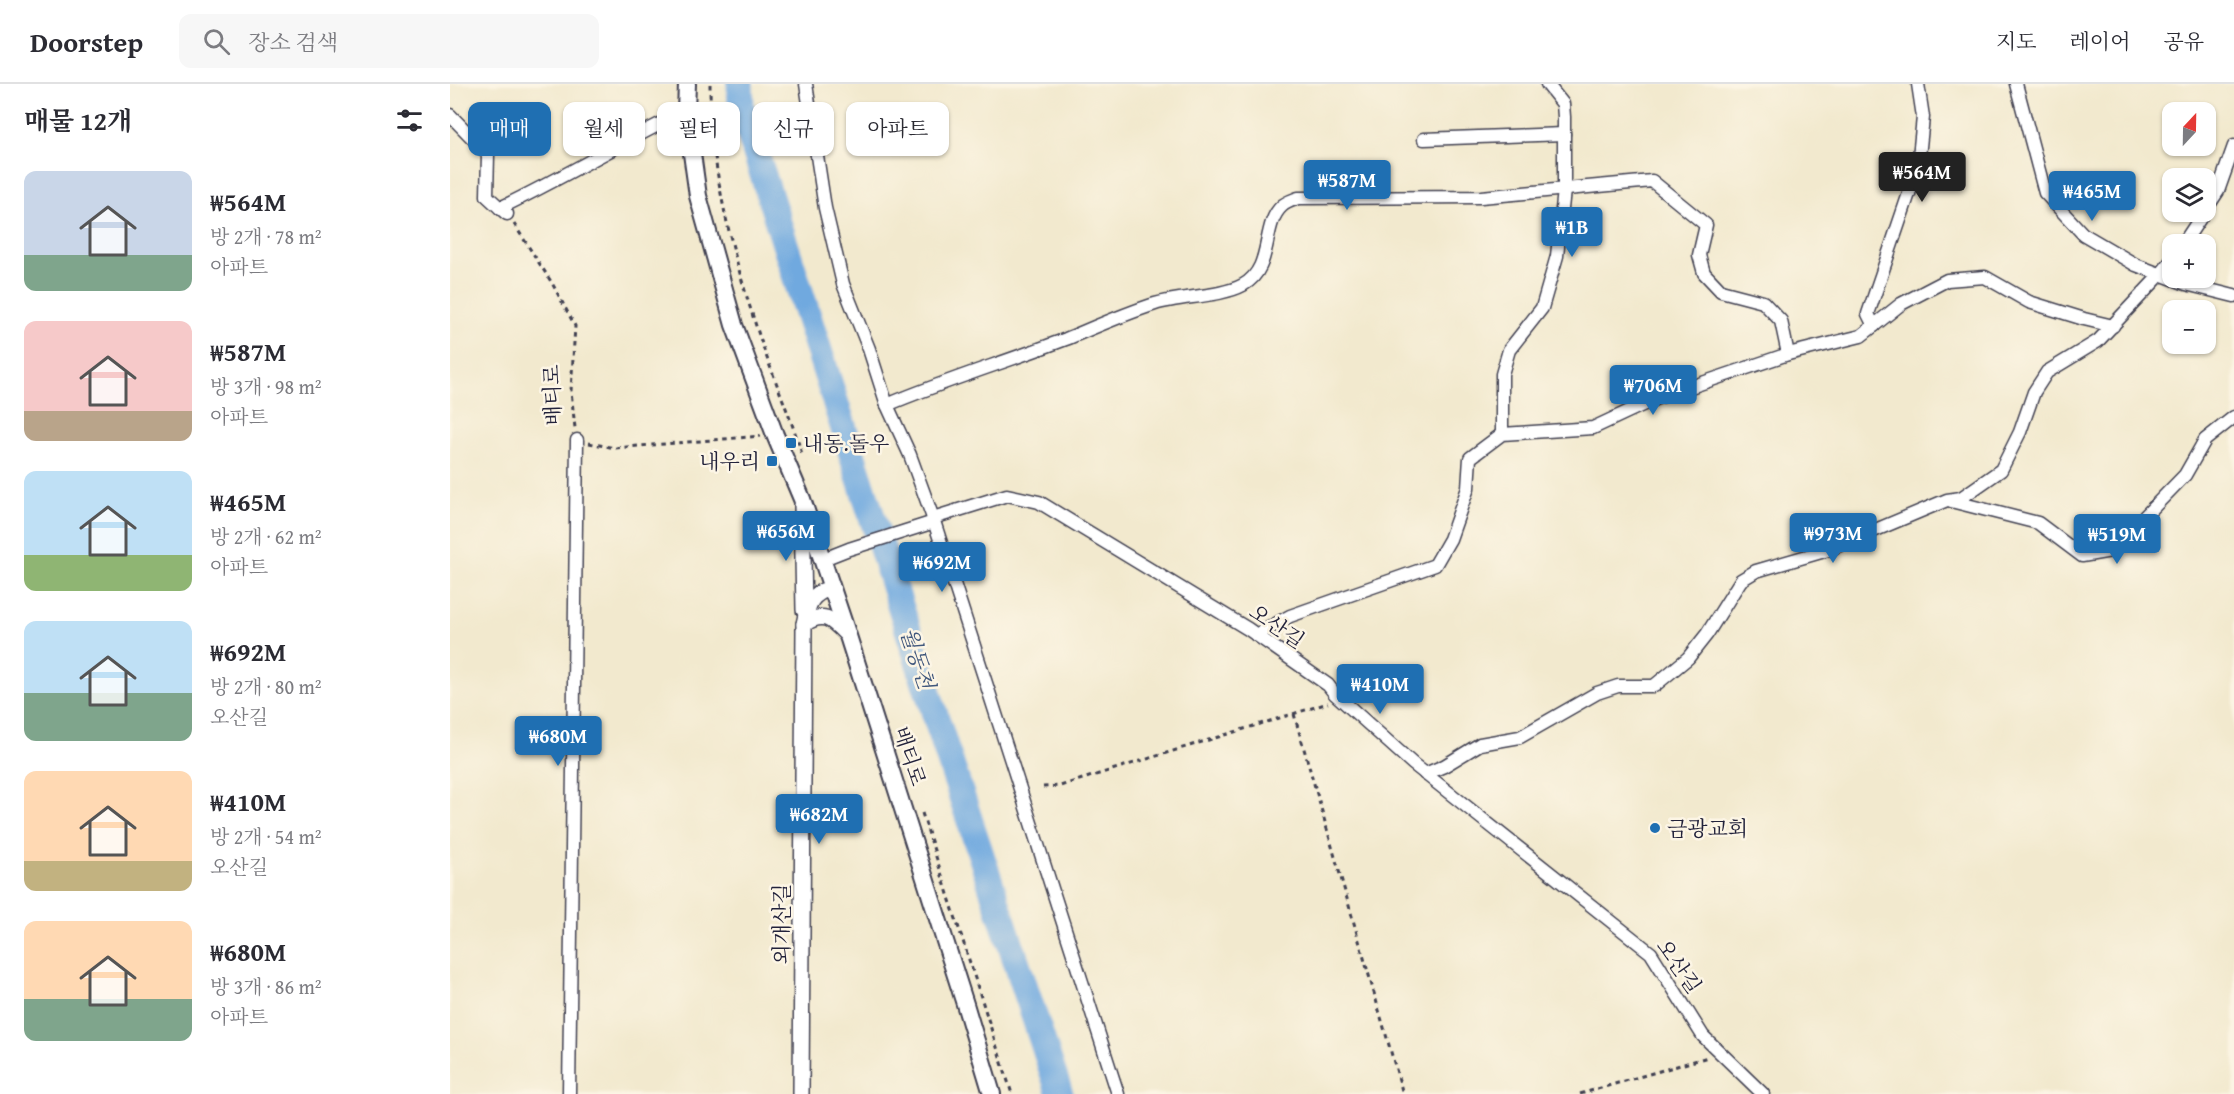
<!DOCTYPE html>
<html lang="ko">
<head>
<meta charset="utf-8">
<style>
  :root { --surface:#fff; --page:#f7f7f7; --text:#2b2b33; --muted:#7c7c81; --line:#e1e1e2; --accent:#1f6fb2 }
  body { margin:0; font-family:"Gentium Book Plus","Noto Serif KR",serif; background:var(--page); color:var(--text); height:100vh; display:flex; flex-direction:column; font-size:22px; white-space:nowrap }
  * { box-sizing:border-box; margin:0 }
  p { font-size:20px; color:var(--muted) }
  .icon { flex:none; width:33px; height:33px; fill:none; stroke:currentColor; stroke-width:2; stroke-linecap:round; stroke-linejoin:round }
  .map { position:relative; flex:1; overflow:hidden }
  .side { display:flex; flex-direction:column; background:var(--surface); width:450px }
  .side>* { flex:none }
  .guide { position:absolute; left:18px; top:18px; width:570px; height:54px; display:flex; gap:12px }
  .needle { width:39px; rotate:22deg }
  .controls { position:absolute; left:1712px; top:18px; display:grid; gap:12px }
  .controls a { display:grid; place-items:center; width:54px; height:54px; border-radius:12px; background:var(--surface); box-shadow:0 2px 4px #0004; font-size:30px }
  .price { position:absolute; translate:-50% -51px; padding:0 14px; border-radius:6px; background:var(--accent); color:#fff; font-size:20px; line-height:39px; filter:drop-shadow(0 2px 3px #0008) }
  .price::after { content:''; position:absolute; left:50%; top:36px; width:18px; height:14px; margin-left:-9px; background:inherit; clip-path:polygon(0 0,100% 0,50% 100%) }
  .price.selected { background:#222; color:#fff }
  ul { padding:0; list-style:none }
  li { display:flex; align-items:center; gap:18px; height:150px; padding:0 24px }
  li span { display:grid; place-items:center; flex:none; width:168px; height:120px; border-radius:12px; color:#555 }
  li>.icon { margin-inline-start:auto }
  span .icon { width:72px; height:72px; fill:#fffc; stroke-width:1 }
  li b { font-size:26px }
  h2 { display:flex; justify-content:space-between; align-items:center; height:72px; padding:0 24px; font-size:26px }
  .tag { padding:0 21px; border-radius:12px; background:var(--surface); box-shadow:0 2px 4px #0004; font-size:21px; line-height:54px }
  .tag.selected { background:var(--accent); color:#fff }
  header { display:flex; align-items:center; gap:36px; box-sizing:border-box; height:84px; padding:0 30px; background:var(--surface); border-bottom:2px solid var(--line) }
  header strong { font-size:28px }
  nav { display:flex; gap:33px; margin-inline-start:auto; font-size:21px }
  .search { width:420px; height:54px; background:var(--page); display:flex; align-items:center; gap:15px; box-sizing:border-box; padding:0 21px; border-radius:12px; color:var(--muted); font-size:22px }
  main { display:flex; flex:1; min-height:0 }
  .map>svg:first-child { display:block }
</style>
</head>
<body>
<header>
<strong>Doorstep</strong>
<div class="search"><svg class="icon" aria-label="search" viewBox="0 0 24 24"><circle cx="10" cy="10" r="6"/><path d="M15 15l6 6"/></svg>장소 검색</div>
<nav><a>지도</a><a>레이어</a><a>공유</a></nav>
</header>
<main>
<section class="side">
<h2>매물 12개<svg class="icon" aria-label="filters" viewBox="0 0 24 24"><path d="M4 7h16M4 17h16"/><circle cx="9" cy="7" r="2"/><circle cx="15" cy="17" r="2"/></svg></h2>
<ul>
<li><span style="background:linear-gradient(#c9d6e8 70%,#7fa58c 0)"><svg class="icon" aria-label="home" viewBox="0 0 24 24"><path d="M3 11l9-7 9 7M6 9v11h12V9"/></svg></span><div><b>₩564M</b><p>방 2개 · 78 m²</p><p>아파트</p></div></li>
<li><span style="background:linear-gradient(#f6c9c9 75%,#b9a48a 0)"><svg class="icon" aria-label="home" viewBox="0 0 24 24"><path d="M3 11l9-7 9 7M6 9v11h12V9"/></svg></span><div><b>₩587M</b><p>방 3개 · 98 m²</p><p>아파트</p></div></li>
<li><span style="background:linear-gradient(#bfe0f5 70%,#8fb573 0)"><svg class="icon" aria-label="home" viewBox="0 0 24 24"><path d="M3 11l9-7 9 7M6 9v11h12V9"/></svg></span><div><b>₩465M</b><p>방 2개 · 62 m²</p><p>아파트</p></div></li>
<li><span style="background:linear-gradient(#bfe0f5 60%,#7fa58c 0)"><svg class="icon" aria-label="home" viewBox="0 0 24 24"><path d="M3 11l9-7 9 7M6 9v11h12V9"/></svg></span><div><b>₩692M</b><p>방 2개 · 80 m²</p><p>오산길</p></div></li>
<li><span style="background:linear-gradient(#ffd9b3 75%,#c2b280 0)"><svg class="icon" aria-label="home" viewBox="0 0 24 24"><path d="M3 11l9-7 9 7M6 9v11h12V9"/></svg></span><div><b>₩410M</b><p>방 2개 · 54 m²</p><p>오산길</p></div></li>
<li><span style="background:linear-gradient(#ffd9b3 65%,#7fa58c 0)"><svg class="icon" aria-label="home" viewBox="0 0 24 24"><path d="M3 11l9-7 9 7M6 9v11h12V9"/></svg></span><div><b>₩680M</b><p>방 3개 · 86 m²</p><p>아파트</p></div></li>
</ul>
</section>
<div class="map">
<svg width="1784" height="1010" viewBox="0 0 1784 1010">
  <rect width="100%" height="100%" fill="#fcf5e5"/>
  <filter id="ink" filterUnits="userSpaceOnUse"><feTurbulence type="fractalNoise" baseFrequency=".0167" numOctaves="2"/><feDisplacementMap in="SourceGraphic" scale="12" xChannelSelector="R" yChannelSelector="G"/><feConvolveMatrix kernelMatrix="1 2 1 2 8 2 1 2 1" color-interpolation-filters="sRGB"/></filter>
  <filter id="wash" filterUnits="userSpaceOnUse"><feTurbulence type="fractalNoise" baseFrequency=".008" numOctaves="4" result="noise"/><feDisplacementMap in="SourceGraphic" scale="24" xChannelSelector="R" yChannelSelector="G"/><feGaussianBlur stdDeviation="1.35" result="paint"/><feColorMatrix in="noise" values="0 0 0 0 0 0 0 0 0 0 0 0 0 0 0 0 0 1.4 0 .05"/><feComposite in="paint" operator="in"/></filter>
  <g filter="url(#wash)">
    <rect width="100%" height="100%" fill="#f2e9ce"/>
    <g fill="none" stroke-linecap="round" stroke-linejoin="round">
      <polyline stroke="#6fa9df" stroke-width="27" points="290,0 291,22 496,665 610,1010"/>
    </g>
  </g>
  <g filter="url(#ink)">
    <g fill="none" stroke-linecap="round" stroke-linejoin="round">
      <g stroke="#414051" stroke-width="15">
        <g id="minor">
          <polyline points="356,0 375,124 393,200 419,265 437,321 460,371 483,434 668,1010"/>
          <polyline points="1566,0 1595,109 1633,150 1686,181 1736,200 1784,212"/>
          <polyline points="0,31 38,70 37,112 50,124"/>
          <polyline points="974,55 1114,50"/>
          <path d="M57,130L50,124C113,94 173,57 236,27"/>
          <polyline points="1733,160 1768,107 1784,62"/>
          <polyline points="1424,242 1418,230 1468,83 1473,33 1468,0"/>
          <path d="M437,321C496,296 556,278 616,255C645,243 674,230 705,220C731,212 771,213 793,201C824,184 811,141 832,122C836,118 843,116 848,114L1031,113L1202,97L1256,141L1249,171L1254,189L1271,207L1313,218L1331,237L1338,270"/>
          <polyline points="1052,350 1052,290 1059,266 1092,224 1107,172 1114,106 1114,33 1113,20 1097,0"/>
          <polyline points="1501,417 1588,439 1632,472 1661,467 1735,391 1755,356 1784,333"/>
          <polyline points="371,476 399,465 481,439 483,434 557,411 589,418 798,545 878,601 885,610 963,680 1201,869 1253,952 1313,1010"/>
          <polyline points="806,551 840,532 985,481 1000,455 1018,404 1020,374 1052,350 1143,344 1205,315 1338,270 1411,252 1451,220 1497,196 1535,193 1579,218 1634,235 1663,242"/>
          <polyline points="975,690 994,682 1030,660 1070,653 1147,609 1168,602 1204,602 1238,574 1257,550 1291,496 1306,487 1378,466 1497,416 1511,414 1551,386 1570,348 1584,308 1597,288 1648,257 1711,190 1722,176"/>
          <polyline points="119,1010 127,356"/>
        </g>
      </g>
      <g stroke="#414051" stroke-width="18">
        <g id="tertiary">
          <polyline points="352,421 354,526"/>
          <path d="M354,540C375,526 382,536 398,552"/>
          <path d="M351,1010L354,540C358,520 360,510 381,504"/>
        </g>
      </g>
      <g stroke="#414051" stroke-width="20">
        <polyline id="secondary" points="237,0 236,27 248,112 284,241 325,351 352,415 398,552 515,920 542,1010"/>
      </g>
      <g stroke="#414051" stroke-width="3" stroke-dasharray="4.5 4.5" stroke-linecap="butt">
        <path d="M260,0C260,86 283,173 310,254C323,293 340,331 352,370"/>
        <polyline points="64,140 102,199 125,242 121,307 125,344"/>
        <polyline points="139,359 165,364 311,352"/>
        <polyline points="844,630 953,1010"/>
        <polyline points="593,703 610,702 878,619"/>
        <polyline points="472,729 562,1010"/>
        <polyline points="1130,1010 1258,973"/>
      </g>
      <use href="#minor" stroke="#fff" stroke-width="12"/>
      <use href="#tertiary" stroke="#fff" stroke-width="15"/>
      <use href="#secondary" stroke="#fff" stroke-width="16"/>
    </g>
  </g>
  <g fill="#1f6fb2" stroke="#fcf5e5" stroke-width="2">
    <rect x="335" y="353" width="12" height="12" rx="3"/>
    <rect x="316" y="371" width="12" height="12" rx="3"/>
    <circle cx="1205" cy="744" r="6"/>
  </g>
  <g text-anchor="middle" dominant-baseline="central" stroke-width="5" stroke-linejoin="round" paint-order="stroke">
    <g font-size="21" fill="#22223b" stroke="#fcf5e5">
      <text transform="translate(102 311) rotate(-92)">배티로</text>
      <text transform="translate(827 542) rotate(34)">오산길</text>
      <text transform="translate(460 672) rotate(72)">배티로</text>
      <text transform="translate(331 840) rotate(-90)">외개산길</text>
      <text transform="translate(1229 882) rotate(55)">오산길</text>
    </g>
    <g font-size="21" fill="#22223b" stroke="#fcf5e5" text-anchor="start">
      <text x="353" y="359">내동.돌우</text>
      <text x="310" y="377" text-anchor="end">내우리</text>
      <text x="1217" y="744">금광교회</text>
    </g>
    <g font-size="22" font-style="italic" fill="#41587d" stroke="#fcf5e5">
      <text transform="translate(468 574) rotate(72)">월동천</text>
    </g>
  </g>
</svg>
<div class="controls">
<a><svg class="needle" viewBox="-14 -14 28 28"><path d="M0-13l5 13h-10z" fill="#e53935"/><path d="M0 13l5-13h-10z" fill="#7c7c81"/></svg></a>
<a><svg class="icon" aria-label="layers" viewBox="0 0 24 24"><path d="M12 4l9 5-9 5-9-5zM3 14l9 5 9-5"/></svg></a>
<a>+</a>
<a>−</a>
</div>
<b class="price selected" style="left:1472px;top:119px">₩564M</b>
<b class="price" style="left:897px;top:127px">₩587M</b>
<b class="price" style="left:1642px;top:138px">₩465M</b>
<b class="price" style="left:1122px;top:174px">₩1B</b>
<b class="price" style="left:1203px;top:332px">₩706M</b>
<b class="price" style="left:336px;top:478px">₩656M</b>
<b class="price" style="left:1383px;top:480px">₩973M</b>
<b class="price" style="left:1667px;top:481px">₩519M</b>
<b class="price" style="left:492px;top:509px">₩692M</b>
<b class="price" style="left:930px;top:631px">₩410M</b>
<b class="price" style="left:108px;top:683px">₩680M</b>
<b class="price" style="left:369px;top:761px">₩682M</b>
<div class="guide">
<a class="tag selected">매매</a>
<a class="tag">월세</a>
<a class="tag">필터</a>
<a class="tag">신규</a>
<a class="tag">아파트</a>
</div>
</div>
</main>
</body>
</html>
